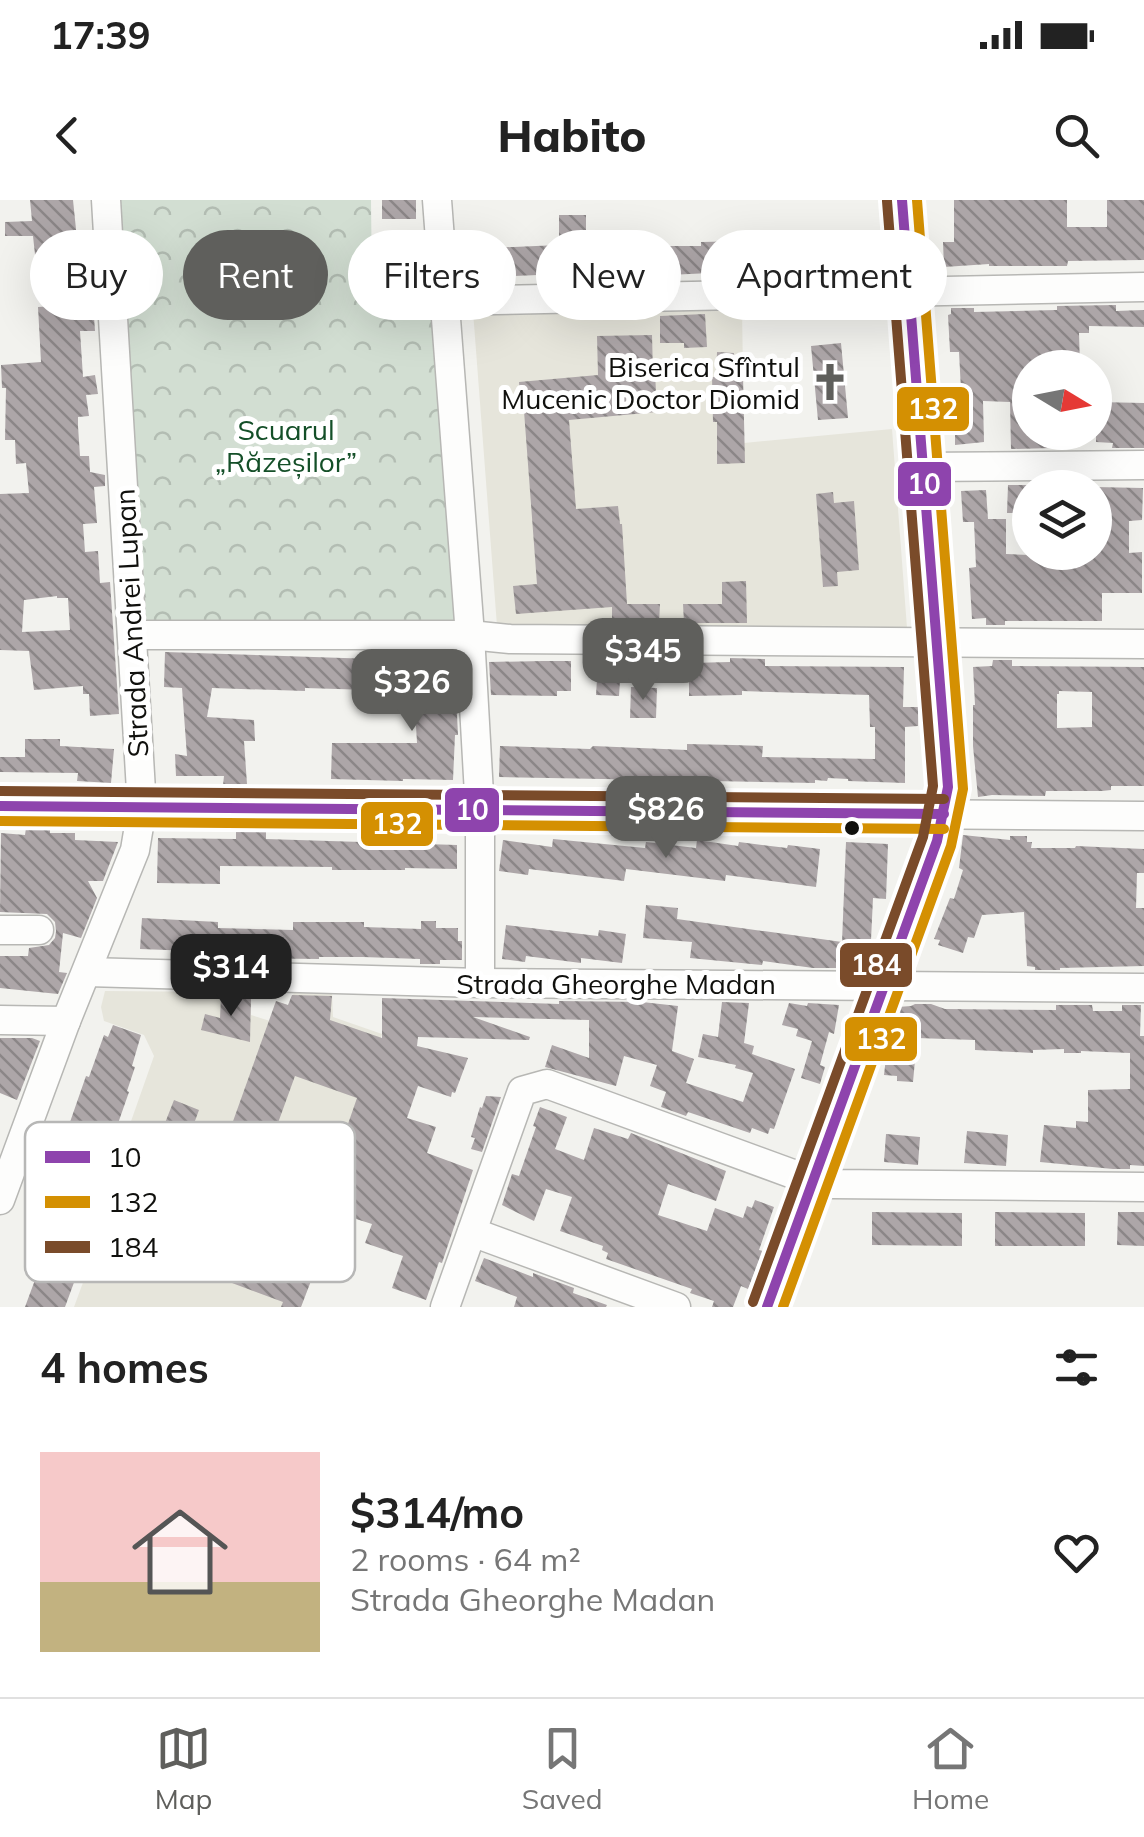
<!DOCTYPE html>
<html lang="en">
<head>
<meta charset="utf-8">
<style>
  :root { --surface:#fff; --page:#f6f6f6; --text:#222; --muted:#767676; --line:#e0e0e0; --accent:#5f5f5c }
  body { margin:0; font-family:Mulish,sans-serif; background:var(--page); color:var(--text); height:100vh; display:flex; flex-direction:column; font-size:38px; white-space:nowrap }
  * { box-sizing:border-box; margin:0 }
  p { font-size:32px; color:var(--muted) }
  .icon { flex:none; width:55px; height:55px; fill:none; stroke:currentColor; stroke-width:2; stroke-linecap:round; stroke-linejoin:round }
  .map { position:relative; height:1107px; overflow:hidden }
  .sheet { display:flex; flex-direction:column; background:var(--surface); flex:1 }
  .sheet>* { flex:none }
  .top-card { position:absolute; left:30px; top:30px; width:1085px; height:90px; display:flex; gap:20px }
  .needle { width:65px; rotate:100deg }
  .buttons { position:absolute; left:1012px; top:150px; display:grid; gap:20px }
  .buttons a { display:grid; place-items:center; width:100px; height:100px; border-radius:50%; background:var(--surface); box-shadow:0 10px 40px #0002; font-size:50px }
  .price { position:absolute; translate:-50% -85px; padding:0 22px; border-radius:20px; background:var(--accent); color:#fff; font-size:32px; line-height:65px; filter:drop-shadow(0 2px 5px #0008) }
  .price::after { content:''; position:absolute; left:50%; top:60px; width:30px; height:22px; margin-left:-15px; background:inherit; clip-path:polygon(0 0,100% 0,50% 100%) }
  .price.active { background:#222; color:#fff }
  ul { padding:0; list-style:none }
  li { display:flex; align-items:center; gap:30px; height:250px; padding:0 40px }
  li span { display:grid; place-items:center; flex:none; width:280px; height:200px; border-radius:0px; color:#555 }
  li>.icon { margin-inline-start:auto }
  span .icon { width:120px; height:120px; fill:#fffc; stroke-width:1 }
  li b { font-size:42px }
  h2 { display:flex; justify-content:space-between; align-items:center; height:120px; padding:0 40px; font-size:42px }
  .tag { padding:0 35px; border-radius:45px; background:var(--surface); box-shadow:0 10px 40px #0002; font-size:35px; line-height:90px }
  .tag.active { background:var(--accent); color:#fff }
  .status { display:flex; justify-content:space-between; align-items:center; height:70px; padding:0 50px; background:var(--surface); direction:ltr }
  .status svg { height:28px; fill:currentColor }
  header { display:flex; justify-content:space-between; align-items:center; height:130px; padding:0 40px; background:var(--surface); font-size:45px; font-weight:800 }
  .tabs { display:flex; justify-content:space-around; align-items:center; height:140px; border-top:2px solid var(--line); background:var(--surface); font-size:28px; color:var(--muted) }
  .tabs a { display:grid; justify-items:center; gap:5px }
  .tabs .active { color:var(--accent) }
  .map>svg:first-child { display:block }
</style>
</head>
<body>
<div class="status"><b>17:39</b><svg viewBox="0 0 49 12"><path d="M0 12V9h3v3zM5 12V6h3v6zM10 12V3h3v9zM15 12V0h3v12zM26 1h20v11H26zM47 4h2v5h-2z"/></svg></div>
<header><svg class="icon" aria-label="back" viewBox="0 0 24 24"><path d="M15 5l-7 7 7 7"/></svg>Habito<svg class="icon" aria-label="search" viewBox="0 0 24 24"><circle cx="10" cy="10" r="6"/><path d="M15 15l6 6"/></svg></header>
<div class="map">
<svg width="1144" height="1107" viewBox="0 0 1144 1107">
  <defs>
    <pattern id="park-crowns" width="20" height="18" patternUnits="userSpaceOnUse" patternTransform="scale(2.5)"><rect width="20" height="18" fill="#d2ded2"/><path d="M2 6a3 3 0 1 1 6 0M12 15a3 3 0 1 1 6 0" fill="none" stroke="#b3bdb3"/></pattern>
    <pattern id="building-back-hatch" width="6" height="6" patternUnits="userSpaceOnUse" patternTransform="scale(2.5)"><rect width="6" height="6" fill="#ada6a8"/><path d="M-1 5l2 2M0 0l6 6M5-1l2 2" fill="none" stroke="#8b8687"/></pattern>
  </defs>
  <rect width="100%" height="100%" fill="#f2f2ee"/>
  <g fill="#e6e5db">
    <polygon points="742,107 744,243 892,229 907,428 747,429 497,426 473,111"/>
    <polygon points="105,791 225,792 226,800 251,798 251,815 270,821 276,801 290,806 294,792 332,792 333,817 382,834 380,840 398,846 301,1107 74,1107 120,982 111,978 154,856 144,835 104,821 101,807"/>
  </g>
  <polygon fill="url(#park-crowns)" points="120,0 371,0 372,89 437,88 459,426 148,423 143,420 117,67 125,57"/>
  <g fill="url(#building-back-hatch)" fill-rule="evenodd">
    <polygon points="30,0 73,0 80,68 37,73 33,36 5,36 5,22 32,21"/>
    <rect x="382" y="0" width="34" height="19"/>
    <polygon points="954,0 1067,0 1067,27 1107,27 1107,0 1144,0 1144,60 1068,61 1067,66 989,66 989,64 944,67 943,42 954,42"/>
    <polygon points="559,15 586,15 586,39 632,38 633,46 701,46 701,42 751,41 751,38 790,40 790,36 818,35 818,46 864,41 867,65 820,71 730,70 730,72 608,78 608,73 538,73 538,75 464,78 463,42 488,41 489,48 559,45"/>
    <polygon points="389,47 419,47 418,77 389,77"/>
    <path d="M92,88L95,131H80L83,177L95,175L98,194L86,195L89,216L78,217V226L80,256H89L90,272L105,275V286L94,287L97,323L83,324L85,352L98,351L100,383L110,382L119,514L90,516L89,494H83V486L34,490L29,451L0,450V294L29,293L26,263L16,264L15,240H5L6,188H2L1,165L41,162L38,107L53,106L52,99L74,98ZM57,396V398H68L70,430L22,432L24,400Z"/>
    <polygon points="1116,105 1116,111 1144,110 1144,127 1089,126 1089,133 1079,133 1080,168 1030,168 1030,232 1052,232 1052,248 1011,249 1010,202 983,201 984,242 955,245 955,209 962,209 959,152 950,152 948,115 951,114 951,108 974,108 974,112 1057,110 1057,106"/>
    <polygon points="705,114 707,147 684,148 684,143 660,143 660,116"/>
    <polygon points="652,135 653,172 655,172 657,212 569,220 576,309 618,306 620,324 622,324 627,404 660,404 659,423 612,422 612,407 516,414 513,386 537,384 524,211 521,212 519,182 598,175 597,136"/>
    <polygon points="841,143 848,218 818,220 811,146"/>
    <polygon points="717,152 734,153 734,177 743,177 745,263 717,264 717,222 713,222 712,177 716,177"/>
    <polygon points="1096,202 1144,203 1144,248 1112,248 1113,243 1096,242"/>
    <polygon points="1008,285 1030,285 1030,313 1007,313"/>
    <polygon points="1095,287 1143,288 1142,320 1129,321 1129,353 1142,352 1142,393 1102,393 1102,421 1005,421 1005,425 986,425 986,418 972,419 969,368 976,367 974,322 963,322 961,291 986,290 988,319 1006,319 1006,354 1056,356 1056,352 1095,352"/>
    <polygon points="833,292 834,303 854,301 859,370 837,372 838,386 823,387 816,294"/>
    <polygon points="746,381 747,423 684,423 683,404 722,404 722,382"/>
    <polygon points="165,452 403,460 402,491 305,488 305,491 212,488 207,517 254,520 255,541 244,541 247,584 223,585 224,576 176,576 175,554 187,556 182,488 164,487"/>
    <polygon points="431,453 454,455 458,535 455,535 453,580 403,579 403,581 331,579 332,543 417,543 414,491 404,491 426,459 430,458"/>
    <polygon points="730,458 765,459 765,466 904,467 903,507 918,507 918,526 905,527 905,583 848,581 848,579 828,578 827,581 815,580 815,583 499,577 500,546 590,549 593,546 687,550 687,544 733,545 763,546 762,557 875,559 875,527 870,527 869,495 742,491 742,495 689,496 689,463 730,462"/>
    <path d="M993,460H1012V466L1144,467V586H1111V590L1102,591H1046L1045,596L992,595L978,597L973,546V505H975L973,467L992,466ZM1059,491L1092,492V527L1057,528V494H1059Z"/>
    <polygon points="543,461 571,461 571,491 557,491 557,496 491,495 489,462"/>
    <polygon points="598,462 621,463 619,496 596,495"/>
    <polygon points="631,487 657,488 656,518 630,518"/>
    <polygon points="25,539 60,539 60,546 114,549 111,583 77,581 78,573 0,572 0,557 25,557"/>
    <polygon points="26,628 50,628 50,633 75,633 75,640 118,642 103,681 88,681 97,698 81,738 63,733 59,772 67,773 58,794 0,788 0,756 28,756 29,748 49,745 55,738 56,731 55,722 47,714 0,712 1,633 25,635"/>
    <polygon points="236,629 266,630 266,639 457,645 457,669 405,668 405,670 332,670 332,667 220,666 220,684 157,683 158,638 236,639"/>
    <polygon points="963,635 1010,640 1010,636 1027,636 1027,642 1032,642 1031,648 1075,648 1076,646 1144,649 1144,673 1137,673 1136,708 1144,708 1144,766 1060,768 1060,770 1035,770 1035,767 1027,766 1024,712 982,715 974,738 968,737 963,753 938,745 940,740 934,739 950,698 954,699 963,670 959,668"/>
    <polygon points="553,639 645,648 646,642 696,648 697,640 738,646 739,642 787,648 788,645 820,649 816,687 726,675 725,681 626,669 624,681 529,669 528,675 499,671 503,640 552,647"/>
    <polygon points="846,642 888,644 886,699 873,698 871,740 861,739 859,768 813,768 763,761 762,765 690,758 692,742 643,738 646,705 678,708 677,719 842,742"/>
    <polygon points="142,718 218,722 218,728 293,730 293,722 364,722 364,727 421,729 421,721 436,721 436,728 458,728 458,741 462,741 462,760 440,760 440,764 420,764 420,759 363,757 319,757 319,759 244,758 244,753 140,749"/>
    <polygon points="506,725 598,736 599,730 626,734 622,763 581,758 581,763 526,756 525,762 502,759"/>
    <path d="M292,795L332,796L330,820L382,838V798L559,804V801L642,802L678,806L672,851L694,859L686,883L743,902L753,873L735,868L736,865L698,857L703,834L718,837L722,802L749,803L744,843L754,846L752,854L795,869L774,929L770,928L768,934L752,928L750,933L688,912L686,916L661,907L666,892L650,886L657,865L624,856L616,886L545,867L552,845L589,858V820L473,817L530,837L529,840L418,837L417,846L468,858L455,893L452,892L451,897L418,886L407,918L436,927L427,953L473,970L442,1063L439,1062L426,1100L392,1088L403,1056L365,1043L372,1024L337,1013L301,1107H281L283,1102L192,1068L210,1020L197,1016L206,993L229,1001L239,974L217,966L276,801L288,805ZM295,876L357,898L325,990L318,988L307,1020L301,1018L300,1021L249,1003Z"/>
    <polygon points="221,797 251,798 250,842 201,830 205,814 220,818"/>
    <polygon points="789,803 807,806 808,803 839,805 834,834 829,832 820,865 825,867 820,884 801,878 812,841 796,836 798,829 782,825"/>
    <polygon points="915,804 931,804 945,809 1056,810 1056,805 1092,805 1093,811 1122,811 1122,805 1141,805 1140,836 1144,836 1144,966 1130,965 1130,969 1113,969 1040,962 1044,925 1076,928 1076,921 1088,922 1088,890 1130,889 1130,853 1081,851 1081,853 1064,853 1064,849 1033,850 1033,853 975,850 975,840 917,838 913,882 897,881 897,876 884,875 889,831 898,807 911,806"/>
    <polygon points="113,825 141,835 132,866 135,867 127,891 129,892 115,932 156,946 174,900 199,910 185,948 200,953 189,980 146,963 136,993 172,1006 161,1037 145,1031 151,1014 105,998 65,1107 25,1107 77,966 63,961 67,951 61,948 86,876 89,877 104,835 108,837"/>
    <polygon points="0,838 32,838 40,841 17,900 0,893"/>
    <polygon points="486,896 501,897 482,952 471,949 475,938 471,937 480,907 482,908"/>
    <polygon points="540,907 567,917 555,949 584,960 594,928 628,939 631,933 726,971 716,1001 668,984 658,1015 707,1031 715,1008 743,1018 747,1006 752,1008 755,1000 774,1007 759,1050 763,1051 748,1089 741,1086 733,1107 712,1107 714,1101 690,1093 692,1089 606,1059 608,1053 602,1050 603,1046 560,1031 572,997 546,989 534,1021 502,1005 512,974 519,976 536,927 533,926"/>
    <polygon points="967,931 1008,935 1006,966 964,963"/>
    <polygon points="886,934 920,937 918,965 884,962"/>
    <polygon points="872,1012 962,1013 962,1046 872,1045"/>
    <polygon points="995,1012 1085,1013 1085,1046 995,1046"/>
    <polygon points="1118,1012 1144,1012 1144,1046 1117,1045"/>
    <polygon points="484,1058 533,1077 533,1073 574,1088 573,1093 607,1105 606,1107 514,1107 517,1097 475,1081"/>
  </g>
  <g fill="none" stroke-linecap="round" stroke-linejoin="round">
    <g stroke="#b7b7b4" stroke-width="31">
      <g id="minor">
        <polyline points="437,0 470,435 480,612 480,783"/>
        <polyline points="444,101 1144,87"/>
        <polyline points="922,267 1144,265"/>
        <polyline points="132,435 470,435 510,439 1144,444"/>
        <polyline points="0,606 1144,616"/>
        <polyline points="0,730 39,730"/>
        <polyline points="87,772 480,783 1144,788"/>
        <polyline points="0,820 66,821"/>
        <polyline points="0,1000 66,821 135,650 142,608 106,0"/>
        <polyline points="472,1032 676,1107"/>
        <polyline points="445,1107 522,891 547,884 812,981 832,984 1144,987"/>
        <polyline points="767,1107 937,641 948,587 902,0"/>
      </g>
    </g>
    <use href="#minor" stroke="#fdfdfc" stroke-width="28"/>
    <g stroke="#fff" stroke-width="18">
      <g id="bus-1">
        <polyline points="0,606 944,614"/>
        <polyline points="767,1107 937,641 948,587 902,0"/>
      </g>
    </g>
    <g stroke="#fff" stroke-width="18">
      <g id="bus-2">
        <polyline points="0,621 944,629"/>
        <polyline points="783,1107 951,646 963,589 917,0"/>
      </g>
    </g>
    <g stroke="#fff" stroke-width="18">
      <g id="bus-3">
        <polyline points="0,591 944,599"/>
        <polyline points="753,1102 923,637 933,586 887,1"/>
      </g>
    </g>
    <use href="#bus-1" stroke="#8e44ad" stroke-width="10"/>
    <use href="#bus-2" stroke="#d49002" stroke-width="10"/>
    <use href="#bus-3" stroke="#7a4b2a" stroke-width="10"/>
  </g>
  <defs>
    <g id="church-bare" transform="scale(3)"><path d="M-1.2-6h2.4v3.5h3.3v2.4h-3.3V6h-2.4V-.1h-3.3v-2.4h3.3Z" fill="#5f5f5c" stroke="#fff" stroke-width="2.5" paint-order="stroke"/></g>
  </defs>
  <g fill-rule="evenodd">
    <use href="#church-bare" x="830" y="182"/>
  </g>
  <circle fill="#10100d" stroke="#fff" stroke-width="4" cx="852" cy="628" r="9"/>
  <g text-anchor="middle" dominant-baseline="central" stroke-width="10" stroke-linejoin="round" paint-order="stroke">
    <g font-size="28" fill="#10100d" stroke="#fff" text-anchor="end">
      <text x="800" y="166">Biserica Sfîntul<tspan x="800" dy="32">Mucenic Doctor Diomid</tspan></text>
    </g>
    <g font-size="28" fill="#144f28" stroke="#fff">
      <text x="286" y="229">Scuarul<tspan x="286" dy="32">„Răzeșilor”</tspan></text>
    </g>
    <g font-size="28" fill="#10100d" stroke="#fff">
      <text transform="translate(131 423) rotate(-93)">Strada Andrei Lupan</text>
      <text x="616" y="783">Strada Gheorghe Madan</text>
    </g>
  </g>
  <rect x="25" y="922" width="330" height="160" rx="15" fill="#fff" stroke="#b7b7b6" stroke-width="2.5"/>
  <rect x="45" y="951" width="45" height="12" fill="#8e44ad"/>
  <rect x="45" y="996" width="45" height="12" fill="#d49002"/>
  <rect x="45" y="1041" width="45" height="12" fill="#7a4b2a"/>
  <g font-size="28" fill="#10100d">
    <text x="108" y="967">10</text>
    <text x="108" y="1012">132</text>
    <text x="108" y="1057">184</text>
  </g>
  <g stroke="#fff" stroke-width="4">
    <rect x="895" y="185" width="76" height="48" rx="10" fill="#d49002"/>
    <rect x="896" y="260" width="57" height="48" rx="10" fill="#8e44ad"/>
    <rect x="443" y="586" width="58" height="48" rx="10" fill="#8e44ad"/>
    <rect x="359" y="600" width="76" height="48" rx="10" fill="#d49002"/>
    <rect x="838" y="741" width="76" height="48" rx="10" fill="#7a4b2a"/>
    <rect x="843" y="815" width="76" height="48" rx="10" fill="#d49002"/>
  </g>
  <g font-size="28" text-anchor="middle" font-weight="bold" fill="#fff">
    <text x="933" y="219">132</text>
    <text x="924" y="294">10</text>
    <text x="472" y="620">10</text>
    <text x="397" y="634">132</text>
    <text x="876" y="775">184</text>
    <text x="881" y="849">132</text>
  </g>
</svg>
<div class="buttons">
<a><svg class="needle" viewBox="-14 -14 28 28"><path d="M0-13l5 13h-10z" fill="#e53935"/><path d="M0 13l5-13h-10z" fill="#767676"/></svg></a>
<a><svg class="icon" aria-label="layers" viewBox="0 0 24 24"><path d="M12 4l9 5-9 5-9-5zM3 14l9 5 9-5"/></svg></a>
</div>
<b class="price" style="left:643px;top:503px">$345</b>
<b class="price" style="left:412px;top:534px">$326</b>
<b class="price" style="left:666px;top:661px">$826</b>
<b class="price active" style="left:231px;top:819px">$314</b>
<div class="top-card">
<a class="tag">Buy</a>
<a class="tag active">Rent</a>
<a class="tag">Filters</a>
<a class="tag">New</a>
<a class="tag">Apartment</a>
</div>
</div>
<section class="sheet">
<h2>4 homes<svg class="icon" aria-label="filters" viewBox="0 0 24 24"><path d="M4 7h16M4 17h16"/><circle cx="9" cy="7" r="2"/><circle cx="15" cy="17" r="2"/></svg></h2>
<ul>
<li><span style="background:linear-gradient(#f6c9c9 65%,#c2b280 0)"><svg class="icon" aria-label="home" viewBox="0 0 24 24"><path d="M3 11l9-7 9 7M6 9v11h12V9"/></svg></span><div><b>$314/mo</b><p>2 rooms · 64 m²</p><p>Strada Gheorghe Madan</p></div><svg class="icon" aria-label="heart" viewBox="0 0 24 24"><path d="M12 20l-8-8c-3-5 5-10 8-4 3-6 11-1 8 4z"/></svg></li>
</ul>
</section>
<nav class="tabs">
<a class="active"><svg class="icon" aria-label="map" viewBox="0 0 24 24"><path d="M3 6l6-2 6 2 6-2v14l-6 2-6-2-6 2zM9 4v14M15 6v14"/></svg>Map</a>
<a><svg class="icon" aria-label="saved" viewBox="0 0 24 24"><path d="M7 4h10v16l-5-4-5 4z"/></svg>Saved</a>
<a><svg class="icon" aria-label="home" viewBox="0 0 24 24"><path d="M3 11l9-7 9 7M6 9v11h12V9"/></svg>Home</a>
</nav>
</body>
</html>
